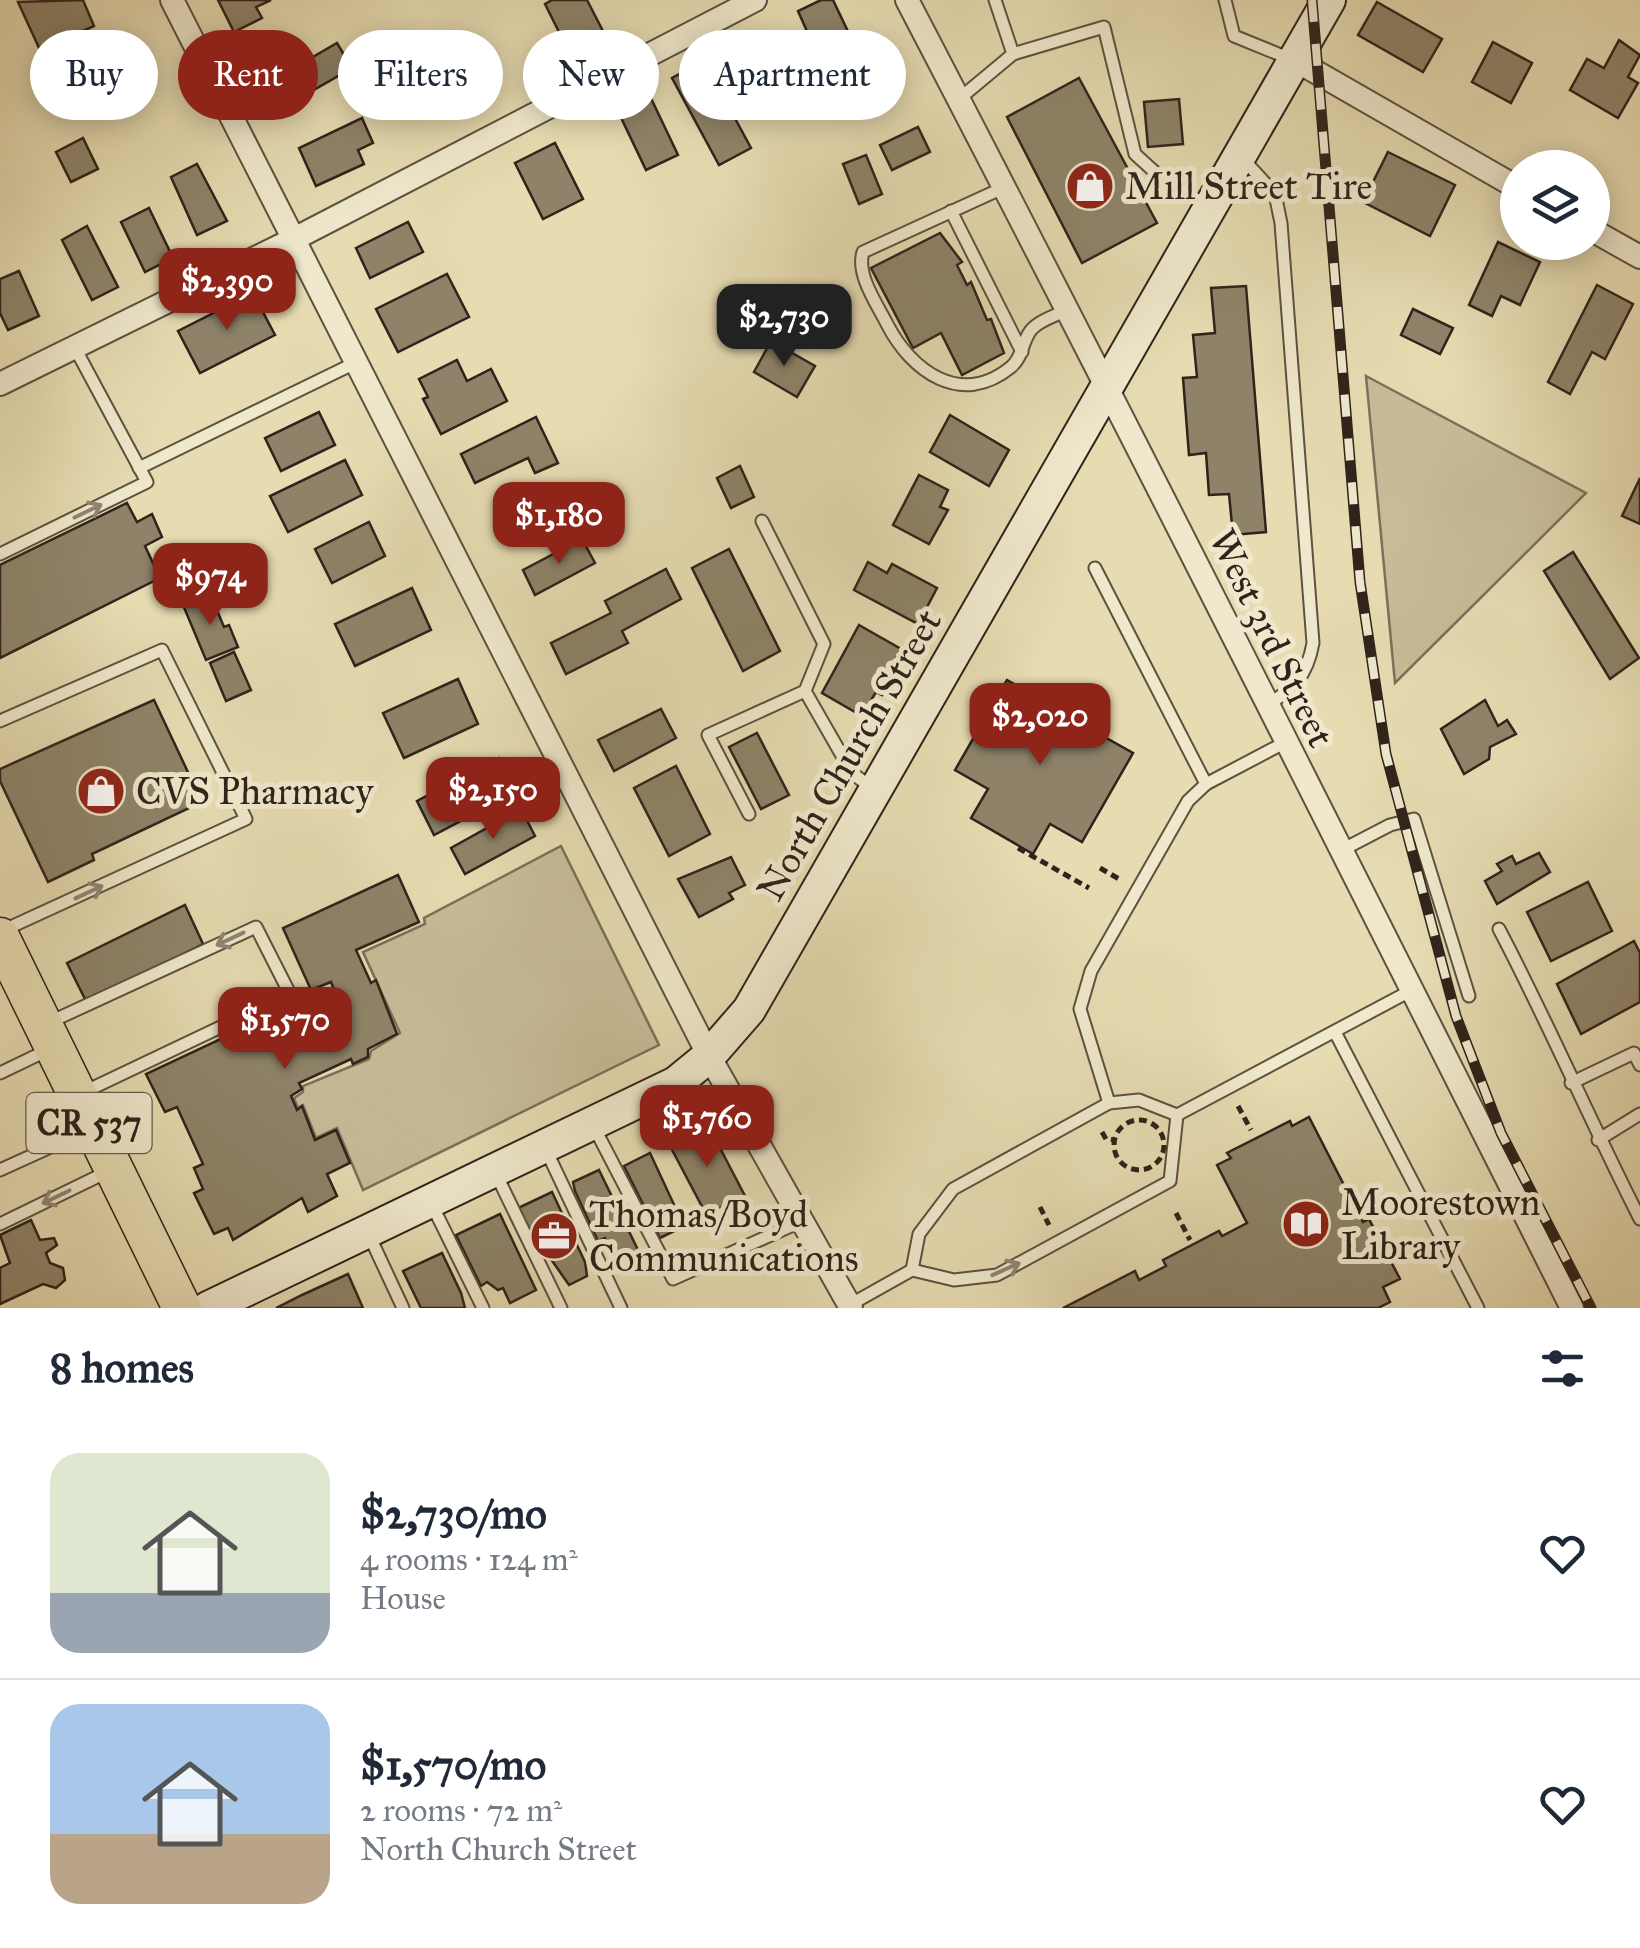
<!DOCTYPE html>
<html lang="en">
<head>
<meta charset="utf-8">
<style>
  :root { --surface:#fff; --page:#f2f2f3; --text:#1f2937; --muted:#747a83; --line:#e0e1e3; --accent:#8f2418 }
  body { margin:0; font-family:"IM FELL Great Primer",serif; background:var(--page); color:var(--text); height:100vh; display:flex; flex-direction:column; font-size:38px; white-space:nowrap }
  * { box-sizing:border-box; margin:0 }
  p { font-size:32px; color:var(--muted) }
  .icon { flex:none; width:55px; height:55px; fill:none; stroke:currentColor; stroke-width:2; stroke-linecap:round; stroke-linejoin:round }
  .map { position:relative; height:1308px; overflow:hidden }
  .panel { display:flex; flex-direction:column; background:var(--surface); flex:1 }
  .panel>* { flex:none }
  .hud { position:absolute; left:30px; top:30px; width:1000px; height:90px; display:flex; gap:20px }
  .controls { position:absolute; left:1500px; top:150px; display:grid; gap:20px }
  .controls a { display:grid; place-items:center; width:110px; height:110px; border-radius:50%; background:var(--surface); box-shadow:0 5px 25px #0003; font-size:50px }
  .price { position:absolute; translate:-50% -85px; padding:0 22px; border-radius:20px; background:var(--accent); color:#fff; font-size:32px; line-height:65px; filter:drop-shadow(0 2px 5px #0008) }
  .price::after { content:''; position:absolute; left:50%; top:60px; width:30px; height:22px; margin-left:-15px; background:inherit; clip-path:polygon(0 0,100% 0,50% 100%) }
  .price.selected { background:#222; color:#fff }
  ul { padding:0; list-style:none }
  li { display:flex; align-items:center; gap:30px; height:250px; padding:0 50px }
  li+li { border-top:2px solid var(--line) }
  li span { display:grid; place-items:center; flex:none; width:280px; height:200px; border-radius:30px; color:#555 }
  li>.icon { margin-inline-start:auto }
  span .icon { width:120px; height:120px; fill:#fffc; stroke-width:1 }
  li b { font-size:42px }
  h2 { display:flex; justify-content:space-between; align-items:center; height:120px; padding:0 50px; font-size:42px }
  .pill { padding:0 35px; border-radius:45px; background:var(--surface); box-shadow:0 5px 25px #0003; font-size:35px; line-height:90px }
  .pill.selected { background:var(--accent); color:#fff }
  .map>svg:first-child { display:block }
</style>
</head>
<body>
<div class="map">
<svg width="1640" height="1308" viewBox="0 0 1640 1308">
  <rect width="100%" height="100%" fill="#e6dbb1"/>
  <filter id="stains"><feTurbulence type="fractalNoise" baseFrequency=".002" numOctaves="4"/><feColorMatrix values="0 0 0 0 .2 0 0 0 0 .09 0 0 0 0 .02 0 0 0 .5 -.17"/></filter>
  <radialGradient id="worn" r=".72"><stop offset=".6" stop-color="#630" stop-opacity="0"/><stop offset="1" stop-color="#630" stop-opacity=".3"/></radialGradient>
  <g fill="#c7bc98" stroke="#7b705a" stroke-width="2.5">
    <polygon points="1366,376 1586,493 1395,683"/>
    <polygon points="561,846 659,1045 363,1190 337,1128 316,1138 303,1105 298,1108 294,1098 303,1092 303,1086 369,1059 371,1051 400,1033 363,952 425,924 424,918"/>
  </g>
  <g fill="#8e8369" stroke="#2f231b" stroke-width="2.5">
    <polygon points="83,0 94,26 40,50 18,2"/>
    <polygon points="218,0 271,0 256,7 262,18 234,32"/>
    <polygon points="552,0 587,0 606,37 570,54 545,4"/>
    <polygon points="821,0 833,0 873,84 853,94 844,76 824,86 802,42 810,38 798,11"/>
    <polygon points="1377,2 1442,39 1423,72 1358,35"/>
    <polygon points="1619,40 1640,55 1628,77 1638,83 1618,118 1570,90 1587,59 1604,68"/>
    <polygon points="1493,42 1532,63 1511,103 1472,82"/>
    <polygon points="337,43 352,68 277,111 263,86"/>
    <polygon points="704,61 751,148 719,165 672,78"/>
    <polygon points="1079,78 1157,223 1082,263 1007,117"/>
    <polygon points="648,92 678,155 646,170 616,107"/>
    <polygon points="1179,99 1183,144 1148,147 1144,102"/>
    <polygon points="362,118 373,143 358,150 364,164 316,186 299,148"/>
    <polygon points="918,127 930,152 892,170 880,145"/>
    <polygon points="83,138 98,169 71,182 56,152"/>
    <polygon points="555,143 583,199 543,219 515,163"/>
    <polygon points="1388,152 1455,185 1430,236 1363,202"/>
    <polygon points="866,155 882,194 859,204 843,164"/>
    <polygon points="197,164 227,221 197,235 171,177"/>
    <polygon points="149,208 173,258 145,272 121,222"/>
    <polygon points="408,222 423,252 370,278 356,248"/>
    <polygon points="87,226 118,287 92,300 62,240"/>
    <polygon points="940,233 962,262 957,265 967,285 971,282 987,320 991,319 1004,353 962,375 941,333 913,348 871,268"/>
    <polygon points="1498,242 1540,262 1520,305 1501,296 1492,316 1469,305"/>
    <polygon points="19,271 39,316 8,330 0,313 0,279"/>
    <polygon points="447,274 469,317 398,352 376,309"/>
    <polygon points="1597,285 1633,304 1605,359 1592,352 1570,394 1548,382"/>
    <polygon points="1246,286 1266,532 1233,535 1229,494 1209,495 1206,453 1189,455 1183,378 1197,377 1193,335 1215,333 1211,288"/>
    <polygon points="253,293 275,335 200,373 178,331"/>
    <polygon points="1413,309 1453,328 1440,354 1401,335"/>
    <polygon points="771,341 815,366 797,397 754,372"/>
    <polygon points="457,360 467,381 491,369 507,401 441,434 423,399 428,397 419,379"/>
    <polygon points="319,412 335,445 281,471 265,438"/>
    <polygon points="950,415 1009,450 989,486 930,452"/>
    <polygon points="536,417 558,463 535,473 528,458 475,483 461,454"/>
    <polygon points="345,460 362,495 288,532 270,496"/>
    <polygon points="740,466 754,497 731,508 717,478"/>
    <polygon points="919,475 948,490 940,507 948,510 929,544 893,525"/>
    <polygon points="1640,478 1640,524 1622,516"/>
    <polygon points="127,503 137,522 152,514 162,537 145,546 160,578 0,658 0,565"/>
    <polygon points="369,522 385,556 332,583 315,549"/>
    <polygon points="582,539 595,563 535,595 523,570"/>
    <polygon points="729,549 780,651 743,671 692,568"/>
    <polygon points="1573,552 1639,658 1610,679 1544,571"/>
    <polygon points="868,562 887,573 892,564 937,588 918,624 854,590"/>
    <polygon points="666,569 681,599 622,631 628,643 566,674 551,643 611,613 605,601"/>
    <polygon points="412,588 431,630 355,666 335,624"/>
    <polygon points="210,594 224,627 229,625 238,647 206,660 183,605"/>
    <polygon points="859,625 901,649 887,673 893,676 882,695 876,692 862,716 822,693"/>
    <polygon points="234,652 251,690 226,701 210,663"/>
    <polygon points="458,679 478,724 404,758 383,713"/>
    <polygon points="1007,680 1056,708 1062,696 1092,713 1085,726 1133,753 1082,842 1050,824 1033,854 971,818 988,789 955,770"/>
    <polygon points="154,700 202,802 92,854 94,860 48,882 0,781 0,769"/>
    <polygon points="1485,700 1498,726 1507,720 1516,734 1490,747 1489,759 1464,774 1441,729"/>
    <polygon points="661,709 676,738 614,771 598,740"/>
    <polygon points="757,733 789,795 761,809 729,747"/>
    <polygon points="499,758 516,792 434,835 417,801"/>
    <polygon points="676,766 710,834 669,856 634,788"/>
    <polygon points="521,809 535,836 465,874 451,848"/>
    <polygon points="1539,853 1550,872 1497,904 1485,881 1502,871 1497,864 1512,856 1516,864"/>
    <polygon points="731,857 745,885 729,893 733,899 699,917 678,879"/>
    <polygon points="398,875 419,922 356,950 371,983 376,980 397,1034 368,1049 368,1057 353,1064 351,1059 299,1083 302,1089 291,1096 297,1110 302,1106 315,1140 336,1130 350,1163 327,1174 337,1196 308,1212 302,1198 233,1240 228,1228 214,1234 194,1193 203,1189 194,1168 203,1164 177,1107 165,1112 146,1074 263,1019 269,1030 337,998 331,982 311,990 283,928"/>
    <polygon points="1588,882 1612,931 1551,961 1527,912"/>
    <polygon points="185,905 203,944 87,1003 67,963"/>
    <polygon points="1634,941 1640,953 1640,1002 1581,1034 1557,984"/>
    <polygon points="1309,1117 1363,1222 1369,1219 1400,1279 1383,1287 1390,1302 1378,1308 1063,1308 1135,1271 1139,1280 1166,1266 1163,1260 1219,1231 1222,1236 1247,1223 1217,1165 1231,1158 1227,1153 1290,1121 1292,1126"/>
    <polygon points="708,1125 745,1196 706,1214 669,1144"/>
    <polygon points="650,1153 676,1209 681,1207 689,1224 660,1238 624,1166"/>
    <polygon points="599,1170 639,1252 617,1263 605,1238 598,1241 575,1191 573,1182"/>
    <polygon points="552,1192 585,1262 587,1276 569,1285 516,1209"/>
    <polygon points="500,1214 536,1290 510,1303 503,1288 498,1290 487,1282 481,1286 456,1235"/>
    <polygon points="31,1220 40,1240 54,1238 57,1245 46,1253 50,1263 63,1268 65,1280 56,1288 43,1284 0,1304 0,1268 10,1263 0,1235"/>
    <polygon points="442,1253 461,1293 465,1308 421,1308 403,1271"/>
    <polygon points="348,1274 363,1308 276,1308 302,1295"/>
  </g>
  <g fill="none" stroke-linecap="round" stroke-linejoin="round">
    <g stroke="#5d5140" stroke-width="15">
      <g id="lane">
        <polyline points="1225,0 1234,36 1293,60"/>
        <polyline points="1013,54 1104,27 1135,154 1180,195"/>
        <polyline points="959,99 1013,54 995,0"/>
        <path d="M1243,159L1275,194L1281,223L1313,643C1307,677 1294,687 1267,706"/>
        <path d="M1005,187L863,252C856,275 877,304 887,324C911,371 961,408 1011,367C1022,358 1022,344 1029,333C1036,321 1056,316 1068,309"/>
        <polyline points="951,211 1022,352"/>
        <polyline points="139,468 357,362"/>
        <polyline points="762,521 824,644 805,691 852,773 872,788"/>
        <polyline points="0,554 147,482 75,348"/>
        <polyline points="1095,568 1206,784 1284,743"/>
        <polyline points="0,721 162,650 246,819 4,930"/>
        <polyline points="1206,784 1188,801 1091,971 1080,1009 1109,1103 1139,1100 1177,1115 1412,990"/>
        <polyline points="749,814 708,735 805,691"/>
        <polyline points="1340,851 1390,825 1414,819 1469,996"/>
        <path d="M1499,929C1549,1024 1591,1123 1640,1219"/>
        <polyline points="50,1022 256,927 290,994 84,1092"/>
        <polyline points="1335,1032 1478,1308"/>
        <polyline points="0,1073 50,1049"/>
        <polyline points="1571,1083 1634,1053 1640,1065"/>
        <polyline points="594,1127 673,1279 802,1221"/>
        <polyline points="1598,1140 1640,1114"/>
        <polyline points="546,1150 621,1308"/>
        <polyline points="0,1170 88,1130"/>
        <polyline points="496,1174 561,1308"/>
        <polyline points="432,1205 483,1308"/>
        <polyline points="0,1224 109,1171"/>
        <polyline points="369,1235 403,1308"/>
        <polyline points="912,1270 954,1280 997,1275 1170,1181 1177,1115"/>
        <polyline points="846,1307 912,1270 919,1234 953,1189 1109,1103"/>
      </g>
    </g>
    <g stroke="#5d5140" stroke-width="26">
      <g id="street">
        <polyline points="172,0 709,1056 851,1308"/>
        <path d="M907,0C1133,434 1352,871 1572,1308"/>
        <polyline points="1295,60 1518,188"/>
        <polyline points="1592,230 1640,257"/>
        <polyline points="0,384 294,239 755,0"/>
      </g>
    </g>
    <g stroke="#2f231b" stroke-width="36">
      <polyline id="secondary" points="208,1308 676,1083 709,1056 749,1010 1329,0"/>
    </g>
    <g stroke="#2f231b" stroke-width="41">
      <polyline id="primary" points="0,937 182,1308"/>
    </g>
    <g stroke="#2f231b" stroke-width="5" stroke-dasharray="8 5" stroke-linecap="butt">
      <polyline points="1018,848 1089,888"/>
      <polyline points="1100,868 1119,879"/>
      <polyline points="1238,1106 1251,1130"/>
      <circle cx="1139" cy="1145" r="25"/>
      <polyline points="1102,1132 1106,1139 1115,1140"/>
      <polyline points="1040,1207 1049,1225"/>
      <polyline points="1176,1213 1190,1240"/>
    </g>
    <use href="#lane" stroke="#efe8cc" stroke-width="11"/>
    <use href="#street" stroke="#efe8cc" stroke-width="22"/>
    <use href="#secondary" stroke="#efe8cc" stroke-width="32"/>
    <use href="#primary" stroke="#e6dbb1" stroke-width="38"/>
    <g stroke="#2f231b" stroke-width="11">
      <polyline id="rail" points="1312,0 1360,582 1386,754 1456,1016 1501,1133 1591,1308"/>
    </g>
    <use href="#rail" stroke="#efe8cc" stroke-width="8" stroke-dasharray="22" stroke-linecap="butt"/>
  </g>
  <defs><path id="oneway-shaft" d="M-6 0H5M1.5-3L5.5 0L1.5 3" fill="none" stroke-width="1.6" stroke-linecap="round" stroke-linejoin="round" transform="scale(2.5)"/></defs>
  <g stroke="#8f8674">
    <use href="#oneway-shaft" transform="translate(88 511) rotate(-26)"/>
    <use href="#oneway-shaft" transform="translate(89 892) rotate(-25)"/>
    <use href="#oneway-shaft" transform="translate(230 939) rotate(155)"/>
    <use href="#oneway-shaft" transform="translate(56 1197) rotate(154)"/>
    <use href="#oneway-shaft" transform="translate(1006 1269) rotate(-24)"/>
  </g>
  <defs>
    <g id="shop-disc" transform="scale(2.5)"><circle r="9.5" fill="#8f2418" stroke="#efe8cc"/><path d="M-5-2.5h2.3a2.7 3.5 0 0 1 5.4 0H5L5.5 6h-11ZM-1.5-2.5h3a1.5 2.3 0 0 0-3 0Z" fill="#fff"/></g>
    <g id="library-disc" transform="scale(2.5)"><circle r="9.5" fill="#8f2418" stroke="#efe8cc"/><path d="M-6-4Q-3-5.5-.7-3.5V5Q-3 3-6 4ZM6-4Q3-5.5 .7-3.5V5Q3 3 6 4Z" fill="#fff"/></g>
    <g id="office-disc" transform="scale(2.5)"><circle r="9.5" fill="#8f2418" stroke="#efe8cc"/><path d="M-6-3h4V-5.5h4V-3h4V5H-6ZM-1-4.5V-3h2v-1.5ZM-6 0V1H6V0Z" fill="#fff"/></g>
  </defs>
  <g fill-rule="evenodd">
    <use href="#shop-disc" x="1090" y="186"/>
    <use href="#shop-disc" x="101" y="791"/>
    <use href="#library-disc" x="1306" y="1224"/>
    <use href="#office-disc" x="554" y="1236"/>
  </g>
  <g text-anchor="middle" dominant-baseline="central" stroke-width="10" stroke-linejoin="round" paint-order="stroke">
    <rect fill="#efe8cc" stroke="#695e50" stroke-width="2.5" x="26.5" y="1093" width="125" height="60" rx="8"/>
    <g font-size="35" font-weight="bold" fill="#2f231b">
      <text x="89" y="1123">CR 537</text>
    </g>
    <g font-size="38" fill="#2f231b" stroke="#efe8cc" text-anchor="start">
      <text x="1125" y="186">Mill Street Tire</text>
      <text x="136" y="791">CVS Pharmacy</text>
      <text x="1341" y="1202">Moorestown<tspan x="1341" dy="44">Library</tspan></text>
      <text x="589" y="1214">Thomas/Boyd<tspan x="589" dy="44">Communications</tspan></text>
    </g>
    <g font-size="38" fill="#2f231b" stroke="#efe8cc">
      <text transform="translate(1272 638) rotate(64)">West 3rd Street</text>
      <text transform="translate(849 755) rotate(-60)">North Church Street</text>
    </g>
  </g>
  <rect width="100%" height="100%" filter="url(#stains)"/>
  <rect width="100%" height="100%" fill="url(#worn)"/>
</svg>
<div class="controls">
<a><svg class="icon" aria-label="layers" viewBox="0 0 24 24"><path d="M12 4l9 5-9 5-9-5zM3 14l9 5 9-5"/></svg></a>
</div>
<b class="price" style="left:227px;top:333px">$2,390</b>
<b class="price selected" style="left:784px;top:369px">$2,730</b>
<b class="price" style="left:559px;top:567px">$1,180</b>
<b class="price" style="left:210px;top:628px">$974</b>
<b class="price" style="left:1040px;top:768px">$2,020</b>
<b class="price" style="left:493px;top:842px">$2,150</b>
<b class="price" style="left:285px;top:1072px">$1,570</b>
<b class="price" style="left:707px;top:1170px">$1,760</b>
<div class="hud">
<a class="pill">Buy</a>
<a class="pill selected">Rent</a>
<a class="pill">Filters</a>
<a class="pill">New</a>
<a class="pill">Apartment</a>
</div>
</div>
<section class="panel">
<h2>8 homes<svg class="icon" aria-label="filters" viewBox="0 0 24 24"><path d="M4 7h16M4 17h16"/><circle cx="9" cy="7" r="2"/><circle cx="15" cy="17" r="2"/></svg></h2>
<ul>
<li><span style="background:linear-gradient(#dfe7d0 70%,#9aa5b1 0)"><svg class="icon" aria-label="home" viewBox="0 0 24 24"><path d="M3 11l9-7 9 7M6 9v11h12V9"/></svg></span><div><b>$2,730/mo</b><p>4 rooms · 124 m²</p><p>House</p></div><svg class="icon" aria-label="heart" viewBox="0 0 24 24"><path d="M12 20l-8-8c-3-5 5-10 8-4 3-6 11-1 8 4z"/></svg></li>
<li><span style="background:linear-gradient(#a9c7e8 65%,#b9a48a 0)"><svg class="icon" aria-label="home" viewBox="0 0 24 24"><path d="M3 11l9-7 9 7M6 9v11h12V9"/></svg></span><div><b>$1,570/mo</b><p>2 rooms · 72 m²</p><p>North Church Street</p></div><svg class="icon" aria-label="heart" viewBox="0 0 24 24"><path d="M12 20l-8-8c-3-5 5-10 8-4 3-6 11-1 8 4z"/></svg></li>
</ul>
</section>
</body>
</html>
